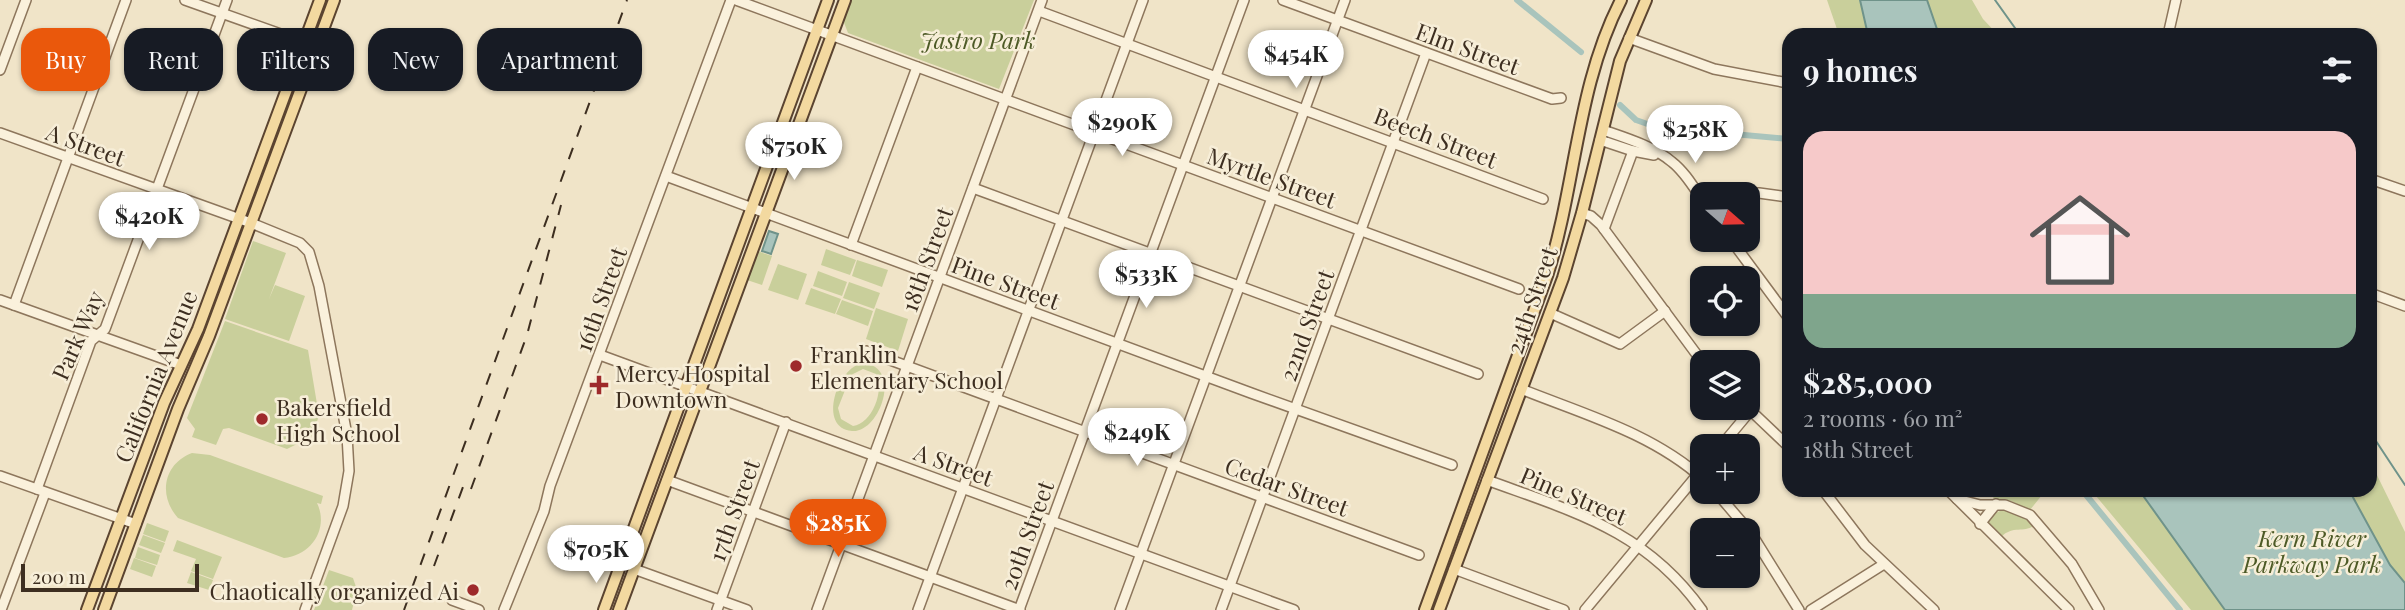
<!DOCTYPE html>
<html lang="en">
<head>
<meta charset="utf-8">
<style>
  :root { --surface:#171b24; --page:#20242c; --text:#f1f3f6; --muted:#9ea1a6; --accent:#ea580c }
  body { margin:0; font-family:"Playfair Display",serif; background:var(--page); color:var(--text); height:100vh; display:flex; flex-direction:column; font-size:26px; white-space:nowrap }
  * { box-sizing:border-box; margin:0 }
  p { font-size:23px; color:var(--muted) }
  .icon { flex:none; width:38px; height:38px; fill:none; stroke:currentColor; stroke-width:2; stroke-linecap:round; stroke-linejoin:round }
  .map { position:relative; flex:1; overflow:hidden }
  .panel { position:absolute; left:1782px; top:28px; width:595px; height:469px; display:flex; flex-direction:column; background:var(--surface); border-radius:21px; box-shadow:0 2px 5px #0004 }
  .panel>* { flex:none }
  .guide { position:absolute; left:21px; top:28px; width:665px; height:63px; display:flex; gap:14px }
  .needle { width:46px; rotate:110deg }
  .fabs { position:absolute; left:1690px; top:182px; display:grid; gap:14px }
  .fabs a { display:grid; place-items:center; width:70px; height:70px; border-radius:14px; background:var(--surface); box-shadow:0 2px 5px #0004; font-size:35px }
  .scale { position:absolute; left:21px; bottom:18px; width:178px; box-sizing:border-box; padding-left:7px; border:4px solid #3d2e20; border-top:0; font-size:19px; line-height:24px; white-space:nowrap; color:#3d2e20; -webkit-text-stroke:5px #f7eed8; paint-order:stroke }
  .price { position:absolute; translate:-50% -60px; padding:0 16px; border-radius:24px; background:#fff; color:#222; font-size:23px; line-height:46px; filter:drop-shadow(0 2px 4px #0008) }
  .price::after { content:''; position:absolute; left:50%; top:42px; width:21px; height:16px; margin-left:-10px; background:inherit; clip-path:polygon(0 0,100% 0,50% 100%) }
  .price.on { background:var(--accent); color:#fff }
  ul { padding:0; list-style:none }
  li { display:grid; align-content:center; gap:14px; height:371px; padding:0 21px }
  li span { display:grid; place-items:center; height:217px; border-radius:21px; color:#555 }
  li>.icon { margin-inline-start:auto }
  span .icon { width:126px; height:126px; fill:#fffc; stroke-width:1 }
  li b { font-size:30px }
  h2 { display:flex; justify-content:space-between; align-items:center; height:84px; padding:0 21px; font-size:30px }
  .pill { padding:0 24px; border-radius:21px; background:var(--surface); box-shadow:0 2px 5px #0004; font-size:24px; line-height:63px }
  .pill.on { background:var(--accent); color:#fff }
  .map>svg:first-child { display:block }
</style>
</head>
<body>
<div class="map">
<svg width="2405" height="610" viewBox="0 0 2405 610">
  <rect width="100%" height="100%" fill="#f0e4c8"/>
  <g fill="#c9cf9b" fill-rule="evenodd">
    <polygon points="850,0 1034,0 999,89 848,33 843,20"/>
    <polygon points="1827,0 1972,0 1983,19 1998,35 1839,35"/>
    <polygon points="306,55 299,83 250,211"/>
    <polygon points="253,241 286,253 269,299 275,285 305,296 289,341 225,319"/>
    <polygon points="826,249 856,260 850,275 821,265"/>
    <polygon points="757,251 772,256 762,285 747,280"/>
    <polygon points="857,260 888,270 882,287 852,276"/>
    <polygon points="778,264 807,274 798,300 768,290"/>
    <polygon points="818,271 847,282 842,296 813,286"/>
    <polygon points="849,282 880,293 874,309 843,298"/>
    <polygon points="811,288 841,299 835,314 805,304"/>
    <polygon points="842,300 873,311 868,326 836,314"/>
    <polygon points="876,308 908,319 898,351 866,339"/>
    <polygon points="225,321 308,350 319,416 311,437 287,449 229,428 223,429 216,445 192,437 195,429 187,418"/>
    <path d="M863,363C904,367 879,434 852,431C817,428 837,367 863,363ZM863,369L876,374C885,390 872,424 853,426L841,419L838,408L851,375Z"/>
    <path d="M192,453L210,455L323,496L321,504L317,503C329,528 312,555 284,558L178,518C158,496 163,464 192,453Z"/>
    <polygon points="2370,461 2405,532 2405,610 2191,610 2091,490 2370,490"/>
    <polygon points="1990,490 2046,490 2030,510 2011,501 1994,499"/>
    <path d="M2005,509L2019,513L2034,524L2033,526C2024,533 2013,525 2001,537L1988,523L1995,513Z"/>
    <polygon points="147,523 169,531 165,542 143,534"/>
    <polygon points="143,535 165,543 161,553 139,545"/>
    <polygon points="177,540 222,557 213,579 191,571 196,559 173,551"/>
    <polygon points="138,547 160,555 157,565 135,558"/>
    <polygon points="134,558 156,566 152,577 130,569"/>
    <polygon points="329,570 353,578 357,590 352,610 314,610"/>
    <polygon points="191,572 213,580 209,590 187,583"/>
  </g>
  <g fill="#a9c4bc" stroke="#6f938a" stroke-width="2">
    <polygon points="1860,0 1927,0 1939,35 1868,35"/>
    <polygon points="769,231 778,234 771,254 762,251"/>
    <polygon points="2139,490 2349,490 2390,565 2405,583 2405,610 2225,610"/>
  </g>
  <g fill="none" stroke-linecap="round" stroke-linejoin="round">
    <g stroke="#6f938a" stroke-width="2">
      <polyline points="1995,0 2020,35"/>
      <polyline points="2370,432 2405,485"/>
    </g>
    <g stroke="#a9c4bc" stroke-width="6">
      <polyline points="1517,0 1581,52"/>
      <polyline points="1620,105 1636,120 1656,127 1788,139"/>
      <polyline points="2082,490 2180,610"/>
    </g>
    <g stroke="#8d765c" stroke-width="12">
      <g id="minor">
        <polyline points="185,0 317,47"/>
        <polyline points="736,0 1519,289"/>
        <polyline points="1283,0 1552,99 1561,98"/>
        <polyline points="1039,11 1543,199"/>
        <polyline points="2168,35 2176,0"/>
        <polyline points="1629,38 1714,69 1788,83"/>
        <polyline points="0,70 26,0"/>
        <path d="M1603,130C1626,138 1653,146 1672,162C1685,172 1694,188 1703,201"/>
        <polyline points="0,133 251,223 300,243 309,252 319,286 347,435 349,471 343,506 305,610"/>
        <polyline points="1600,140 1633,151 1654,155"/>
        <polyline points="666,176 1251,393 1452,465"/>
        <polyline points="2370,179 2405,191"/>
        <polyline points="973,188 1478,374"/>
        <polyline points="1748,195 1759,193 1788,197"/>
        <polyline points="1582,213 1591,216 1601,225 1703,363"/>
        <polyline points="1604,229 1633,151"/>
        <polyline points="1731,240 1788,317"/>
        <polyline points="851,245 917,67"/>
        <polyline points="2370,293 2405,306"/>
        <polyline points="0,300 181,365"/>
        <polyline points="14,305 126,0"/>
        <polyline points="1550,313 1620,344 1665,311"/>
        <polyline points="866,351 1419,555"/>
        <polyline points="600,355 1294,610"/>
        <path d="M1521,389C1583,414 1652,433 1703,479"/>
        <polyline points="1748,408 1788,446"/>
        <polyline points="1721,446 1751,410"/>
        <polyline points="0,476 136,524"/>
        <polyline points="667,480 1020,610"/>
        <path d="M1487,480C1574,512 1645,530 1702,610"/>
        <polyline points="37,489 91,341 105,329 227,0"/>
        <polyline points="1823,490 1865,545 1934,610"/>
        <polyline points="1948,490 2069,610"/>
        <polyline points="1716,492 1751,533 1799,610"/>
        <polyline points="1957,499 1980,505 2005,505 2030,515 2072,564 2099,610"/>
        <polyline points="1980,524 1996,504"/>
        <polyline points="634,569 747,610"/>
        <polyline points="1454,569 1564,610"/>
        <polyline points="452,600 479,610"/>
        <polyline points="1,610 45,493"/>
        <polyline points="504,610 544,511 550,486 731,0"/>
        <polyline points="717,610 786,422"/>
        <polyline points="817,610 1042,0"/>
        <polyline points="918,610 1143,0"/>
        <polyline points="1019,610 1244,0"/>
        <polyline points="1120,610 1345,0"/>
        <polyline points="1221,610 1426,53"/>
        <polyline points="1585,610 1703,468"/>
        <polyline points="1811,610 1884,564"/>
      </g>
    </g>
    <g stroke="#5b4430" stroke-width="14">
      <g id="major">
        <polyline points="87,610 164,403 198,329 320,0"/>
        <polyline points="104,610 178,409 209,336 334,0"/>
        <polyline points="604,610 828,0"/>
        <polyline points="619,610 845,0"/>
        <path d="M1425,610L1548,273C1576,184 1577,85 1621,0"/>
        <polyline points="1439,610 1563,278 1582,213 1620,61 1646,0"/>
      </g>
    </g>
    <use href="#minor" stroke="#faf1dc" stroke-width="9"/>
    <use href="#major" stroke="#f3d9a0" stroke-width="10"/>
    <g stroke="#3d2e20" stroke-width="2" stroke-dasharray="12 12" stroke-linecap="butt">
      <polyline points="471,489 527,335 561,205"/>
      <polyline points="434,566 467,476"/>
      <polyline points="404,610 627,0"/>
    </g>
  </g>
  <g fill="#9e2a2b" stroke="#f7eed8" stroke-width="2.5">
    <circle cx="796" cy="366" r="7"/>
    <path d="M595.5 374.5h7v7h7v7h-7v7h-7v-7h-7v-7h7z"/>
    <circle cx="262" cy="419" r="7"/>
    <circle cx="473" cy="590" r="7"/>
  </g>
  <g text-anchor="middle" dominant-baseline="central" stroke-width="5" stroke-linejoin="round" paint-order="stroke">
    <g font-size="23" font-style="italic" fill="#4d5a26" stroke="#f7eed8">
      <text x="978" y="39">Jastro Park</text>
      <text x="2312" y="537">Kern River<tspan x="2312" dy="26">Parkway Park</tspan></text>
    </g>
    <g font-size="23" fill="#3d2e20" stroke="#f7eed8">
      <text transform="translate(1468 48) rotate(20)">Elm Street</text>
      <text transform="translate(1436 137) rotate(21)">Beech Street</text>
      <text transform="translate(86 144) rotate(20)">A Street</text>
      <text transform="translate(1272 177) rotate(20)">Myrtle Street</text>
      <text transform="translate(926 259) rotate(-70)">18th Street</text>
      <text transform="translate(1006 282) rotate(20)">Pine Street</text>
      <text transform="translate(600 299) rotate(-70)">16th Street</text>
      <text transform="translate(1531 300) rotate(-71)">24th Street</text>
      <text transform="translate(1306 325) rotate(-70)">22nd Street</text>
      <text transform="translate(77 335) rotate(-66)">Park Way</text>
      <text transform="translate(155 376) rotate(-68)">California Avenue</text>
      <text transform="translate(954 464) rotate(20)">A Street</text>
      <text transform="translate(1287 486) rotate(20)">Cedar Street</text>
      <text transform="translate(1574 495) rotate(23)">Pine Street</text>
      <text transform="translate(733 510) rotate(-70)">17th Street</text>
      <text transform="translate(1026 535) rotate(-70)">20th Street</text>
    </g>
    <g font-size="23" fill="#3d2e20" stroke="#f7eed8" text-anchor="start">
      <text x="810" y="353">Franklin<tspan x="810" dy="26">Elementary School</tspan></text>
      <text x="615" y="372">Mercy Hospital<tspan x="615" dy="26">Downtown</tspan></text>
      <text x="276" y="406">Bakersfield<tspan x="276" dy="26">High School</tspan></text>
      <text x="459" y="590" text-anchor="end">Chaotically organized Ai</text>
    </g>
  </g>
</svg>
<div class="fabs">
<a><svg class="needle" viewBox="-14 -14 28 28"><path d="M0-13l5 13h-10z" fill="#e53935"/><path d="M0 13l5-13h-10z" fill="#9ea1a6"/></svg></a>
<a><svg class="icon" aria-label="locate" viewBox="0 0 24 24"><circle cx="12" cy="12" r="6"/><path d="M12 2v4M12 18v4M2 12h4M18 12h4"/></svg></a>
<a><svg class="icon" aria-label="layers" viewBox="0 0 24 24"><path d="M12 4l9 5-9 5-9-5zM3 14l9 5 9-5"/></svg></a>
<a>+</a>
<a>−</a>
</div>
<div class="scale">200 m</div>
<b class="price" style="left:1296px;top:90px">$454K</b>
<b class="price" style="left:1122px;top:158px">$290K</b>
<b class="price" style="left:1695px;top:165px">$258K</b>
<b class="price" style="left:794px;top:182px">$750K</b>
<b class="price" style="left:149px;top:252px">$420K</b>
<b class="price" style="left:1146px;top:310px">$533K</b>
<b class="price" style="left:1137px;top:468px">$249K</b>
<b class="price on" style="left:838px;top:559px">$285K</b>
<b class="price" style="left:596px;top:585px">$705K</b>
<div class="guide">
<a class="pill on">Buy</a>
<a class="pill">Rent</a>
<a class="pill">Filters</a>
<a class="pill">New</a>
<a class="pill">Apartment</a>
</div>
<section class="panel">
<h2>9 homes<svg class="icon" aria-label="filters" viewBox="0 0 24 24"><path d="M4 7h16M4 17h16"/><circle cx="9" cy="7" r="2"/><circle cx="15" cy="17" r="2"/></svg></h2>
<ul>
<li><span style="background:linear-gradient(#f6c9c9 75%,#7fa58c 0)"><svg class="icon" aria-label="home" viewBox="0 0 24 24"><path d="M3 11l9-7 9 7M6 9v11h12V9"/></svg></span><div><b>$285,000</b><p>2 rooms · 60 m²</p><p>18th Street</p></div></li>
</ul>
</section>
</div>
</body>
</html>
